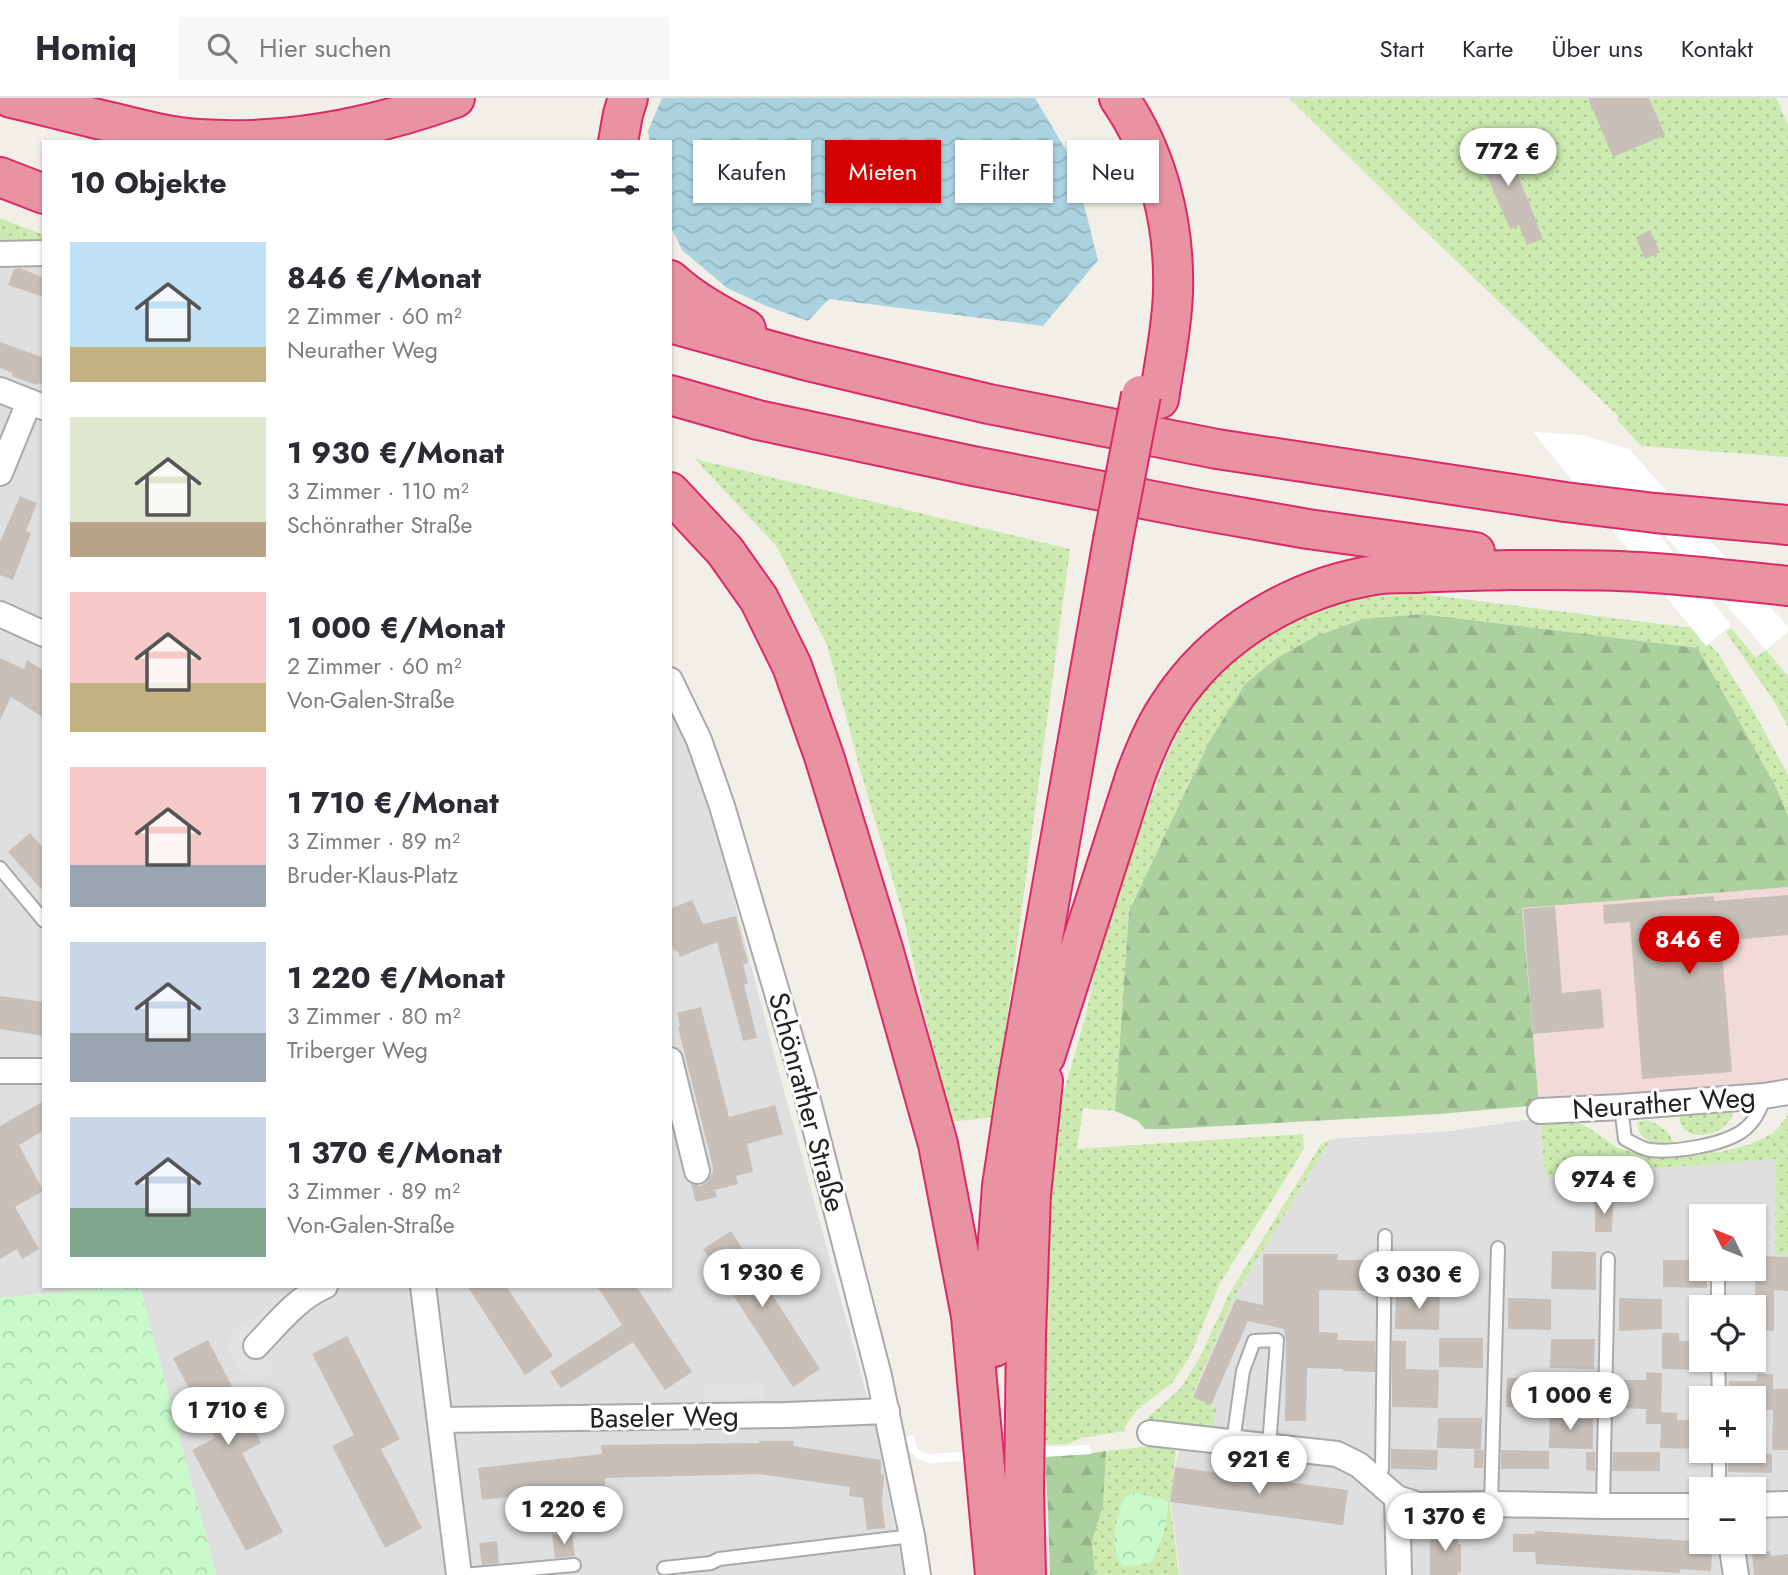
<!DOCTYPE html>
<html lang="de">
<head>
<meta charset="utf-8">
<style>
  :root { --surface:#fff; --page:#f7f7f7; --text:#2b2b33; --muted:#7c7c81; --line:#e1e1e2; --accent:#d40000 }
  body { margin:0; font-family:Jost,sans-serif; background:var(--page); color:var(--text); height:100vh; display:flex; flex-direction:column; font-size:26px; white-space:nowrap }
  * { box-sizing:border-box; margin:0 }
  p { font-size:23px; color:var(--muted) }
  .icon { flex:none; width:38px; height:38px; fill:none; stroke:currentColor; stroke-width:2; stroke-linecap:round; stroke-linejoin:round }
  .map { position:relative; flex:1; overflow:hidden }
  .side { position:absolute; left:42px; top:42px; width:630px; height:1148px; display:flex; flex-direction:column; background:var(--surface); border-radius:0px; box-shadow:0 2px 5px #0004 }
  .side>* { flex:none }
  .banner { position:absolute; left:693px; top:42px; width:665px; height:63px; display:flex; gap:14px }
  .needle { width:46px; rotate:313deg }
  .controls { position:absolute; left:1689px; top:1106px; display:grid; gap:14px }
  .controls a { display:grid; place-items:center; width:77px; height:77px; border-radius:0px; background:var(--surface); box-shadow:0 2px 5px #0004; font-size:35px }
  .price { position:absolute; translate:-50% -60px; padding:0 16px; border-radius:24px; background:#fff; color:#222; font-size:23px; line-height:46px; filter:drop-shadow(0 2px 4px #0008) }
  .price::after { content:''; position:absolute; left:50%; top:42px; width:21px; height:16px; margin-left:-10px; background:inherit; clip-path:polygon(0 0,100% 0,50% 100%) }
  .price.active { background:var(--accent); color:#fff }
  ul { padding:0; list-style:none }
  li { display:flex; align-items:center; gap:21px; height:175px; padding:0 28px }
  li span { display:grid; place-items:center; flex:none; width:196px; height:140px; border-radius:0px; color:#555 }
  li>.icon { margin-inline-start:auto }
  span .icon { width:84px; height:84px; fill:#fffc; stroke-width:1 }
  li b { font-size:30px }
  h2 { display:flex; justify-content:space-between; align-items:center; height:84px; padding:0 28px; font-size:30px }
  .pill { padding:0 24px; border-radius:0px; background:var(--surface); box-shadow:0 2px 5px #0004; font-size:24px; line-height:63px }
  .pill.active { background:var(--accent); color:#fff }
  header { display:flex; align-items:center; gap:42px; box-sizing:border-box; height:98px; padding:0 35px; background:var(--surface); border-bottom:2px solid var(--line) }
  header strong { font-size:33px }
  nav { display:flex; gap:38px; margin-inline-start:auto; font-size:24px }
  .search { width:490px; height:63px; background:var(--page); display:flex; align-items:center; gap:18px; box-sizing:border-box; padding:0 24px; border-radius:0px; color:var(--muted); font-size:26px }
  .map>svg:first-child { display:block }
</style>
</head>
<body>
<header>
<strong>Homiq</strong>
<div class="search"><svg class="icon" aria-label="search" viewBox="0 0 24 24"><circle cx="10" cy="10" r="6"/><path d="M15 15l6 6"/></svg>Hier suchen</div>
<nav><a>Start</a><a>Karte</a><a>Über uns</a><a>Kontakt</a></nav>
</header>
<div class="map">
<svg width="1788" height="1477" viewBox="0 0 1788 1477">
  <defs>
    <pattern id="grass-dots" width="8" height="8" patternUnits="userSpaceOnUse" patternTransform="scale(1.75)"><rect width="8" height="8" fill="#cdebb0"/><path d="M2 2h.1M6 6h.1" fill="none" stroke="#b0c997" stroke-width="1.8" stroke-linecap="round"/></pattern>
    <pattern id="forest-firs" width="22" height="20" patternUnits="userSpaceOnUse" patternTransform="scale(1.75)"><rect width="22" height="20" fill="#add19e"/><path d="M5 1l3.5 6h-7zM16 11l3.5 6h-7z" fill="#95b388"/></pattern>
    <pattern id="park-crowns" width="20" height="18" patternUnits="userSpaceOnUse" patternTransform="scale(1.75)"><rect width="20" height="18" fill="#c8facc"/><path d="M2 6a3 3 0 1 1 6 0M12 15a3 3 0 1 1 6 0" fill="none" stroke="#acd6af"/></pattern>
    <pattern id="water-waves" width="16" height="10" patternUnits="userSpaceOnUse" patternTransform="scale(1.75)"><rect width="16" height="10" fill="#aad3df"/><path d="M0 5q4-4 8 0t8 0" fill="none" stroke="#92b5bf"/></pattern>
  </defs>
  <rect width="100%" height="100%" fill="#f2efe9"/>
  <g fill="#e0dfdf" fill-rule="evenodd">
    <polygon points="0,161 44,165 44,1188 125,1188 0,1200"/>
    <polygon points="670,611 686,642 710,709 773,952 877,1334 904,1477 216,1477 140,1188 670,1188"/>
    <path d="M1540,1020L1545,1079L1777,1060L1775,1155L1788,1156V1477H1180L1171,1404L1175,1369L1192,1299L1234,1199L1331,1041L1450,1033ZM1701,1118H1754V1171H1701ZM1701,1209H1754V1262H1701ZM1701,1300H1754V1353H1701ZM1701,1391H1754V1444H1701Z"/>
  </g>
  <polygon fill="#f2dad9" points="1788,789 1788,980 1758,987 1539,1007 1522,809"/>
  <g fill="url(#grass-dots)">
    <polygon points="1289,0 1776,0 1788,27 1788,359 1641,348 1618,323 1617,317 1404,113"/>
    <polygon points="0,120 44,137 44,145 0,145"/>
    <polygon points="695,361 1070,451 994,1019 949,1024 902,813 861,675 827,547 777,449"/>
    <polygon points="1415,495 1693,530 1718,555 1754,614 1788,677 1788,718 1775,687 1698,550 1422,516 1363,521 1316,538 1277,560 1245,586 1209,644 1129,813 1115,1013 1083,1010 1077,1051 1303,1036 1304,1051 1220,1185 1190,1258 1172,1285 1138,1311 1126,1327 1124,1333 1081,1340 1069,1346 1040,1347 1046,1145 1057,1018 1086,916 1096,868 1132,752 1167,659 1186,616 1230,562 1289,522 1361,500"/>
    <polygon points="1731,530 1756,560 1766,552 1788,578 1788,629 1774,603 1726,534"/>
    <path d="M1729,1005L1734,1013C1724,1047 1670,1043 1681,1013Z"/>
    <polygon points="1788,1017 1788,1156 1775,1156 1776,1061 1545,1079 1540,1020 1568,1020 1589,1030 1616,1049 1642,1057 1721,1054 1751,1046 1774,1035"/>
    <path d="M1647,1022C1661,1027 1670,1033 1674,1047C1657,1048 1639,1045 1637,1024Z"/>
    <polygon points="1331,1041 1234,1199 1192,1298 1217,1310 1213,1328 1146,1326 1148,1319 1180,1291 1200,1259 1229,1196 1321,1046"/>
    <polygon points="1177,1345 1170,1404 1179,1477 1095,1477 1092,1443 1103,1408 1106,1353"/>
  </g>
  <g fill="url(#forest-firs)">
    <polygon points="1422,516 1698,550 1775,687 1788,718 1788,789 1522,810 1539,1007 1439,1016 1167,1031 1145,1031 1138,1023 1115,1013 1129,813 1209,644 1245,586 1277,560 1316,538 1363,521"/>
    <polygon points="1106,1353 1103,1408 1092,1443 1095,1477 1050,1477 1048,1412 1045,1359 1086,1356"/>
  </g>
  <g fill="url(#park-crowns)">
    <polygon points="125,1188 140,1188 216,1477 0,1477 0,1200"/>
    <path d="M1132,1394L1168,1403C1168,1426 1161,1445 1151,1465L1123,1469L1117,1458L1114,1444L1115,1430L1123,1402Z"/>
  </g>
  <g fill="#e2e2e2">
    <polygon points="278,1208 279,1212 247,1239 242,1247 243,1254 257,1264 272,1262 272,1277 253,1278 243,1274 230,1257 229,1251 230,1240 236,1230 242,1226"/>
    <polygon points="763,1284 764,1300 703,1301 703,1285"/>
  </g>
  <polygon fill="url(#water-waves)" points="662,0 1035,0 1073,64 1098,162 1043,228 829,201 808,223 766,208 727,190 682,152 670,127 670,44 650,44 648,33"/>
  <g fill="#fff">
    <polygon points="1533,334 1582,337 1629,351 1788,529 1788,533 1766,552 1613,379 1731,527 1706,548"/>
    <polygon points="914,1337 917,1350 922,1354 928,1356 1090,1347 1091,1356 929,1365 917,1361 908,1351 906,1339"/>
  </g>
  <g fill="#c7bfb8">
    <polygon points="1588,0 1649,0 1665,37 1613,59"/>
    <polygon points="1498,35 1515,75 1517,74 1543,141 1527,147 1519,127 1510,131 1473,46"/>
    <polygon points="1650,132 1660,154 1645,161 1636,139"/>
    <polygon points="20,170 44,180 44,199 8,187 14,171"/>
    <polygon points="0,244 44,260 44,287 38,285 37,287 22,282 12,278 13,275 0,270"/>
    <polygon points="20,398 37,405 26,433 31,435 13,482 0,477 0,444"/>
    <polygon points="0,560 24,571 27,562 44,573 44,620 11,599 0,622"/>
    <polygon points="30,735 44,751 44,794 8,754"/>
    <polygon points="1788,797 1788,837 1721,843 1732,974 1642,981 1630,824 1604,826 1603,807 1714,798 1714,803"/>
    <polygon points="692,802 703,826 736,818 748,865 743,866 748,886 744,886 757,940 743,943 717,844 680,859 677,852 675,853 670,843 670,811"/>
    <polygon points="1555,808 1562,895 1601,891 1604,930 1533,936 1523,811"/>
    <polygon points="0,898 44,904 44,938 0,931"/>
    <polygon points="701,909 729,1019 775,1007 783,1036 747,1046 753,1074 736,1078 738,1086 715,1092 717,1099 696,1104 691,1086 700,1088 707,1084 713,1074 713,1069 678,929 680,928 677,915"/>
    <polygon points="44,1003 44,1032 19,1047 43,1093 15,1109 39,1151 22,1161 17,1151 0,1161 0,1028"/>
    <polygon points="1595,1103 1613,1103 1612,1134 1595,1134"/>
    <polygon points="731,1133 820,1271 793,1289 703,1151"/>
    <polygon points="1552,1153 1596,1154 1596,1192 1551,1191"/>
    <polygon points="1263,1156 1338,1156 1337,1162 1372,1162 1372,1193 1319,1192 1319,1234 1338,1235 1337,1242 1375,1243 1375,1274 1343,1273 1343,1271 1307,1270 1306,1323 1285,1323 1286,1243 1284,1231 1248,1223 1211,1307 1193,1299 1236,1201 1263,1207"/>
    <polygon points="1756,1158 1788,1159 1788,1193 1774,1192 1774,1233 1754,1232"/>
    <polygon points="1663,1162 1701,1162 1701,1171 1707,1171 1707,1190 1663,1189"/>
    <polygon points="467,1188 506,1188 553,1258 525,1277"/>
    <polygon points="597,1188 636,1188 692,1274 665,1292 633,1244 561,1290 550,1274 622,1227"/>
    <polygon points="1424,1188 1440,1188 1439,1232 1395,1231 1396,1199 1424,1199"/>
    <polygon points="1508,1200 1551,1201 1551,1232 1508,1231"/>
    <polygon points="1619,1200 1662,1201 1662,1231 1619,1233"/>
    <polygon points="1662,1235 1679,1235 1679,1243 1701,1243 1701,1272 1662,1271"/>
    <polygon points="347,1238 400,1341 381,1351 422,1430 385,1450 332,1348 354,1337 312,1256"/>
    <polygon points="1439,1240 1483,1240 1483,1270 1439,1269"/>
    <polygon points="1551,1241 1595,1241 1594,1271 1550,1270"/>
    <polygon points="208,1242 261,1345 242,1355 283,1434 246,1453 192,1352 215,1340 173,1260"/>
    <polygon points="1392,1243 1406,1243 1406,1271 1439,1272 1438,1310 1392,1309"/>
    <polygon points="1646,1274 1662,1275 1661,1319 1661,1314 1677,1315 1677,1322 1701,1322 1701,1351 1660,1350 1661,1326 1646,1326 1646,1311 1618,1310 1618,1282 1646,1282"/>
    <polygon points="1757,1276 1773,1276 1773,1291 1788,1291 1788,1352 1772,1352 1773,1312 1754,1312 1754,1300 1728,1300 1729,1283 1756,1283"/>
    <polygon points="1507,1280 1550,1280 1550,1310 1506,1309"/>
    <polygon points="1550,1313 1566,1313 1566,1321 1593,1321 1593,1351 1549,1350"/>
    <polygon points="1438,1320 1482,1320 1481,1351 1437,1350"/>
    <polygon points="759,1343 794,1343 793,1348 881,1362 881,1377 884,1377 882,1403 885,1430 867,1432 863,1400 849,1398 850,1389 759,1376 605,1380 605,1388 482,1402 478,1370 602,1356 601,1347 759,1345"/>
    <polygon points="1391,1351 1438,1352 1437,1372 1391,1371"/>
    <polygon points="1474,1351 1484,1352 1483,1370 1474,1370"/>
    <polygon points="1501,1352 1549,1353 1549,1371 1501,1371"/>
    <polygon points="1586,1354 1595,1354 1595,1373 1586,1372"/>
    <polygon points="1613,1354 1660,1354 1660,1373 1612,1373"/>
    <polygon points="1728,1356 1772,1356 1772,1375 1728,1374"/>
    <polygon points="1175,1369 1348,1392 1343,1427 1170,1404"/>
    <polygon points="1430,1432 1458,1432 1458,1446 1461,1446 1461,1475 1458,1474 1458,1477 1430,1477"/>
    <polygon points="1535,1433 1694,1443 1694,1453 1712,1455 1711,1473 1680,1471 1680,1475 1536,1466 1535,1454 1513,1454 1513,1436 1535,1436"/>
    <polygon points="572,1435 575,1458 555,1460 552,1437"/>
    <polygon points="497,1443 499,1465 482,1467 479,1445"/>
    <polygon points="1770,1453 1771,1458 1788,1456 1788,1477 1754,1477 1752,1455"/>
  </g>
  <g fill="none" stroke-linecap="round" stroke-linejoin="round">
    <g stroke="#a9a9a9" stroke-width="16">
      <g id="service">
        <polyline points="0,770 44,823"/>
        <path d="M1621,1009L1625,1041C1633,1045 1642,1051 1650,1052C1674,1055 1721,1047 1741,1034C1753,1026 1761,1012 1764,998"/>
        <polyline points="1718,1171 1718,1209"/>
        <polyline points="1718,1262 1719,1300"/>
        <polyline points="1233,1344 1243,1273 1254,1243 1277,1242 1269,1348"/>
        <polyline points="1719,1353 1719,1391"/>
        <polyline points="1377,1383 1382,1371 1385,1138"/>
        <polyline points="1491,1406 1498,1150"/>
        <polyline points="1603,1408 1608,1161"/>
        <polyline points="664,1470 711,1465 719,1461 912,1438"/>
        <polyline points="463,1477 574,1467"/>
      </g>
    </g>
    <g stroke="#a9a9a9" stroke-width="28">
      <g id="minor">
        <polyline points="0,156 44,155"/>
        <polyline points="0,292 43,309"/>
        <polyline points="0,375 29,304"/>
        <polyline points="0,516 44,536"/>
        <polyline points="670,582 699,642 722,708 803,983 879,1278 912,1438 918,1477"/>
        <polyline points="670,962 697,1073"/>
        <polyline points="0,973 44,973"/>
        <polyline points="1540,1013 1621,1009 1764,998 1788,994"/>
        <polyline points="423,1188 459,1477"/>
        <path d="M256,1248C276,1227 297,1200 325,1188"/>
        <polyline points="441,1322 787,1317 887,1313"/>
        <polyline points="1150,1335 1337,1356 1359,1367 1397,1400 1418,1407 1491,1406 1603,1408 1701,1408"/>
        <polyline points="1397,1400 1399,1477"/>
        <polyline points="1754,1407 1788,1406"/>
        <polyline points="1731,1444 1736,1477"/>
      </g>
    </g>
    <g stroke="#dc2a67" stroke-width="42">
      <g id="motorway">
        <path d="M11,0C46,8 80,17 115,25C143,32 170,39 199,41C285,47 374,29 455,0"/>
        <path d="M1119,0C1158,56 1175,127 1173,194C1172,230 1164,266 1159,301"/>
        <polyline points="618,44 623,16 628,0"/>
        <polyline points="0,79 44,96"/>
        <path d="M670,182C693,203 719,217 746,231"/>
        <polyline points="670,225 804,262 989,306 1217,351 1565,404 1655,415 1788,427"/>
        <polyline points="670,297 758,322 973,368 1200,412 1308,431 1475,454"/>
        <polyline points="670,394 725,453 759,501 792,568 824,658 884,854 938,1046 971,1218 995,1477"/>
        <path d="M1045,959L1136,676C1145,653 1154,630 1168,609C1214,536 1296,488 1381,476C1393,475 1406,475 1418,475C1448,473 1478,473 1508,472C1552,472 1596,471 1640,474C1690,477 1739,483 1788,488"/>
        <polyline points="994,1249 994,1196 1002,1088 1018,982 1113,442"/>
        <polyline points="1026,1477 1024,1393 1026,1237 1031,1096 1043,983"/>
      </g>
    </g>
    <use href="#service" stroke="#fff" stroke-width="12"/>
    <use href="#minor" stroke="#fff" stroke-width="24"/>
    <use href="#motorway" stroke="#e892a2" stroke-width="38"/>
    <g stroke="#dc2a67" stroke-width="42" stroke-linecap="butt">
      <polyline id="motorway-bridge" points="1113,442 1141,297"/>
    </g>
    <use href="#motorway-bridge" stroke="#e892a2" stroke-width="38"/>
  </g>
  <g text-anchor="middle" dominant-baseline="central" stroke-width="6" stroke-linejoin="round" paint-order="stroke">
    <g font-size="28" fill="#222" stroke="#fff">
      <text transform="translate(807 1004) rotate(75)">Schönrather Straße</text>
      <text transform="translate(1664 1005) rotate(-4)">Neurather Weg</text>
      <text transform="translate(664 1319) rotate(-1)">Baseler Weg</text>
    </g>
  </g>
</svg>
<div class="controls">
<a><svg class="needle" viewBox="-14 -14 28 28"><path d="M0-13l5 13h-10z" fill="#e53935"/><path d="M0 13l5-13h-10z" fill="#7c7c81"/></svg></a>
<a><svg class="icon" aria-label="locate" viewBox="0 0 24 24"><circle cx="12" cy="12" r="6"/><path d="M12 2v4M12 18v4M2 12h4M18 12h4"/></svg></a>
<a>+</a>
<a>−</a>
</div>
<b class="price" style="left:1508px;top:90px">772 €</b>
<b class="price active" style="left:1689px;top:878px">846 €</b>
<b class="price" style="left:1604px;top:1118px">974 €</b>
<b class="price" style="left:762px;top:1211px">1 930 €</b>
<b class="price" style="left:1419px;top:1213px">3 030 €</b>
<b class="price" style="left:1570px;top:1334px">1 000 €</b>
<b class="price" style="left:228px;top:1349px">1 710 €</b>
<b class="price" style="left:1259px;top:1398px">921 €</b>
<b class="price" style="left:564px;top:1448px">1 220 €</b>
<b class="price" style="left:1445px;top:1455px">1 370 €</b>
<div class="banner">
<a class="pill">Kaufen</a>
<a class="pill active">Mieten</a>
<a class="pill">Filter</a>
<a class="pill">Neu</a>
</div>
<section class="side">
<h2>10 Objekte<svg class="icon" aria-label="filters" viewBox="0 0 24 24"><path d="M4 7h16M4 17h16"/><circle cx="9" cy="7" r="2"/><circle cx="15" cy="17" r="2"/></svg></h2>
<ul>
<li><span style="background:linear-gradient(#bfe0f5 75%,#c2b280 0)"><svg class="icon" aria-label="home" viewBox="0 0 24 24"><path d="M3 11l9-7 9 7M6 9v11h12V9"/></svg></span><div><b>846 €/Monat</b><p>2 Zimmer · 60 m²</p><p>Neurather Weg</p></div></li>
<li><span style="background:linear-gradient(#dfe7d0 75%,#b9a48a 0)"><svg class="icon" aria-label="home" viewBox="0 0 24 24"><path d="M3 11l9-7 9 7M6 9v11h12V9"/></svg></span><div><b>1 930 €/Monat</b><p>3 Zimmer · 110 m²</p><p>Schönrather Straße</p></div></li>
<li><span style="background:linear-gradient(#f6c9c9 65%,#c2b280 0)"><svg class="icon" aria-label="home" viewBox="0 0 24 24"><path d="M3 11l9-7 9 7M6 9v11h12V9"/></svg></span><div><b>1 000 €/Monat</b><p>2 Zimmer · 60 m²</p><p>Von-Galen-Straße</p></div></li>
<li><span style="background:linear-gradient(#f6c9c9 70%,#9aa5b1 0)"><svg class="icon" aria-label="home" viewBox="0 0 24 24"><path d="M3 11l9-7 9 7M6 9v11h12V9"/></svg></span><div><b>1 710 €/Monat</b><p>3 Zimmer · 89 m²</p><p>Bruder-Klaus-Platz</p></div></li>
<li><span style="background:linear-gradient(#c9d6e8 65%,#9aa5b1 0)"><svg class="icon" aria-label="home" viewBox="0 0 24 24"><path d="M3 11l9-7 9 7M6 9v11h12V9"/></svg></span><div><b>1 220 €/Monat</b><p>3 Zimmer · 80 m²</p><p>Triberger Weg</p></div></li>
<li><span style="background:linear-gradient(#c9d6e8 65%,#7fa58c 0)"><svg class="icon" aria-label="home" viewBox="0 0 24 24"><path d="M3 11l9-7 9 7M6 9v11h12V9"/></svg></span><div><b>1 370 €/Monat</b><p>3 Zimmer · 89 m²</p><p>Von-Galen-Straße</p></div></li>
</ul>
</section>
</div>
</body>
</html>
